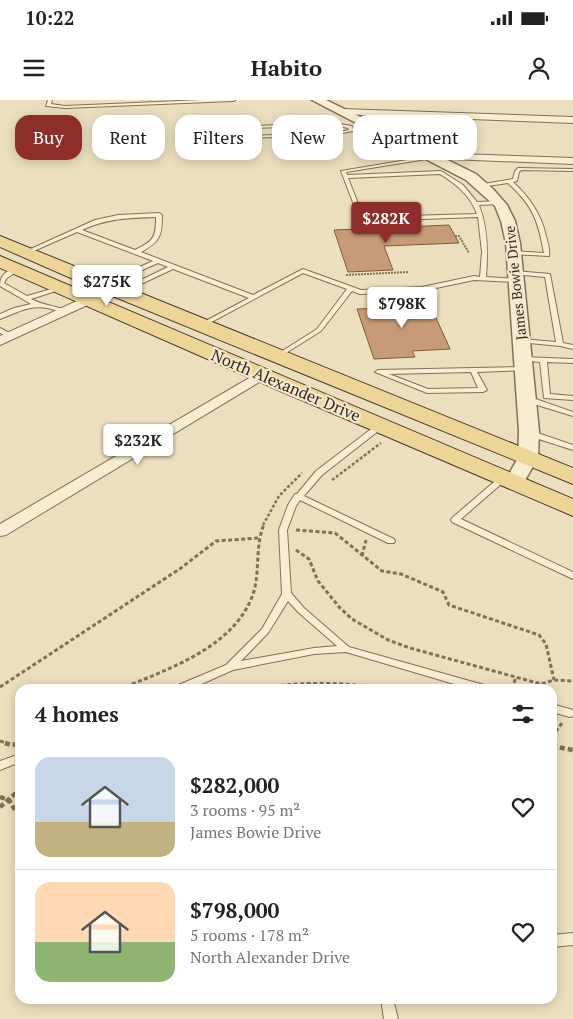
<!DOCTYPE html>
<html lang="en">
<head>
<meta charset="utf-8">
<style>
  :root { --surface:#fff; --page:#f2f2f2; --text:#222; --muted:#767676; --line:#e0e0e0; --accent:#8e2e2c }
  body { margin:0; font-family:"PT Serif",serif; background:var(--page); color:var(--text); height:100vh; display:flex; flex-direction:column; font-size:19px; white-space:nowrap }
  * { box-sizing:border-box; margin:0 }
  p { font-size:16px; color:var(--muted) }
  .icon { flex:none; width:28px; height:28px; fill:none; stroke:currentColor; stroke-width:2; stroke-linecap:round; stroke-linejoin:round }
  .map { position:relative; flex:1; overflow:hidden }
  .sheet { position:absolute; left:15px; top:584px; width:542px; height:320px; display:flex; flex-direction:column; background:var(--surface); border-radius:15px; box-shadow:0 2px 12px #0003 }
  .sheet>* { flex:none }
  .guide { position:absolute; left:15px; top:15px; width:544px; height:45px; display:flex; gap:10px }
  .price { position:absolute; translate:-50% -42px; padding:0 11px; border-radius:5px; background:#fff; color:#222; font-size:16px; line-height:32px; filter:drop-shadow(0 1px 2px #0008) }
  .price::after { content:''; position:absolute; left:50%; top:30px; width:15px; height:11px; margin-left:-8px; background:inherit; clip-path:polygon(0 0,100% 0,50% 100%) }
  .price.current { background:var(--accent); color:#fff }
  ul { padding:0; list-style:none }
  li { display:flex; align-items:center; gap:15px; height:125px; padding:0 20px }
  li+li { border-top:1px solid var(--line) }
  li span { display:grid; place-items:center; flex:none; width:140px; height:100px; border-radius:15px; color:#555 }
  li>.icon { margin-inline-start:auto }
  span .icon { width:60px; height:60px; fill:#fffc; stroke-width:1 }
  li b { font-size:21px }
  h2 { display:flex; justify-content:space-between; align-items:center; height:60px; padding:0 20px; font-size:21px }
  .pill { padding:0 18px; border-radius:15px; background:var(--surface); box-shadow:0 2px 12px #0003; font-size:18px; line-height:45px }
  .pill.current { background:var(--accent); color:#fff }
  .status { display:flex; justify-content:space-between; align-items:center; height:35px; padding:0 25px; background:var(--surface); direction:ltr }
  .status svg { height:14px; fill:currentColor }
  header { display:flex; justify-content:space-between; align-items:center; height:65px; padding:0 20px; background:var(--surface); font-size:22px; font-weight:800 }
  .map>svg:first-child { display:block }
</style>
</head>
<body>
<div class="status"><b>10:22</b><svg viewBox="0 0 49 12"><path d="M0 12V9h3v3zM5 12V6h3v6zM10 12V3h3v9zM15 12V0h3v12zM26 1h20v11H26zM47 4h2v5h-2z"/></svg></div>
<header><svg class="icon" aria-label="menu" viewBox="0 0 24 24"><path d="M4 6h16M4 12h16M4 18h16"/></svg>Habito<svg class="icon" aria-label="person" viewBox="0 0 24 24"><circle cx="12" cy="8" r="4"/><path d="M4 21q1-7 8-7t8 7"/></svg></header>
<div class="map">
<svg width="573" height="919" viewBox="0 0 573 919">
  <rect width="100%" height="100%" fill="#ebdfbf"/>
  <g fill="#c79b77" stroke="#805b40">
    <polygon points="449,125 459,143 384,146 393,170 348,172 334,130"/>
    <polygon points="428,200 450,249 412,251 415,257 374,259 357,209 381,208 380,203"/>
  </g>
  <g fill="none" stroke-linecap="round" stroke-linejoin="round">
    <g stroke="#827059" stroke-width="2">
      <g id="service">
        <polygon points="48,0 52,0 51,4 65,6 202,0 235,0 233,1 65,8 46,6"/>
        <path d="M334,23L352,26L353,29L371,26L373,27L332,35L243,38L237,31L251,26ZM334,25L348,28L349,30L332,33L244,36L242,32L251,28Z"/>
        <path d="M431,56L433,57V58L346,72L347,75L441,71L463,85L477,102L501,101V103L499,104L479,105C488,128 488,153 486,177L516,179L519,181L518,182L474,180L422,191L360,194L352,191L321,231L278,258L276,257V255L317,229L347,189L303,173L202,227L199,225L200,224L249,198L173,169L122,193H118V191L168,167L158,163L106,186H102V184L153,161L77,132L29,153L24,152L95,120L118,115L159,113L162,115C162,136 160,142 141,152L253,195L303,169L361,190L422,187L474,176L480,177L482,152L478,117L369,121L359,118L341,71ZM440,74C456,84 470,95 477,114L369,117L363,116L348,78ZM156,117C156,137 154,141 135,150L82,130C108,118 128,118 156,117Z"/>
        <path d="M518,68L573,69V71L521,70L519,72L517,81L513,82C530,98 541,114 546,136C548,143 550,150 549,156L511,154L510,153L513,151L544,153C538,120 533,106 508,83L481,87L478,85L513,79L515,71Z"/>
        <path d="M17,167L19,168V170L7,178L4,183L27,196L58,187H62V189L31,199C42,205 55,206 67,210V212C61,213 54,209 47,208C29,205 16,213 0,219V214L14,208L31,204L0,186C0,174 7,171 17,167Z"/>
        <polygon points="515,171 550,174 563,243 573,245 573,249 560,246 519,242 519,240 521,239 556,242 545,177 513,174 512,173"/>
        <polygon points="0,228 13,235 14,236 11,238 0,233"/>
        <polygon points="523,257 573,259 573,263 547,262 550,294 573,296 573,300 544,298 540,262 521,260 521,258"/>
        <path d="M524,267L527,269L526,270L477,272L487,290L483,292L427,293L375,272L378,270ZM471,272L478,288L428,289L389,274Z"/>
        <polygon points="524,297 530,297 573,312 573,316 524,301"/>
        <path d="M379,323H382L386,325L322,375L304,396L394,439L395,441L394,443H388L300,400L296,406L287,430L291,493L304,508L349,547L484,585L488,586L489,589H471L346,552L314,554L233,570L190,589H175L176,586L226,565L262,529L282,494L279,430L288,405L295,394H297L316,371ZM288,501L298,512L337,546L314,548L241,561L268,533Z"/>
        <polygon points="526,331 532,331 573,345 573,350 526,335 525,333"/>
        <polygon points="501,376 504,376 508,378 461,419 573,472 573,479 452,422 451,420 452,418"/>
        <polygon points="552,604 573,610 573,616 570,617 552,612"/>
        <polygon points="20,654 20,662 0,670 0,661"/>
        <polygon points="573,833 573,845 552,847 552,835"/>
        <polygon points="381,899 393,899 398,919 384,919"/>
      </g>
    </g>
    <g stroke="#827059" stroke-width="2">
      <g id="minor">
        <polygon points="342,9 573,17 573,23 339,14 338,12"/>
        <polygon points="429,53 573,58 573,64 426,58 426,54"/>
        <polygon points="112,185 118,189 116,192 0,245 0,236"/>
        <polygon points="261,271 268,275 266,278 6,435 0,436 0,424"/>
      </g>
    </g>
    <g stroke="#827059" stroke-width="3">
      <polygon id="tertiary" points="312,0 326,0 476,74 493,89 507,105 515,121 520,143 539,331 538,358 521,387 514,389 507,387 504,383 518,358 519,331 506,143 501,121 495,106 466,80"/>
    </g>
    <g stroke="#503e2d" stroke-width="2">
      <g id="primary">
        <polygon points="0,136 573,368 573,384 105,193 0,147"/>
        <polygon points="0,156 573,399 573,416 278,290 0,168"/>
      </g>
    </g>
    <g stroke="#827059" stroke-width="2" stroke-dasharray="2 1" stroke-linecap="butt">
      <polyline points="455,136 459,136 469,153"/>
      <polyline points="346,175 409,172"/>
      <polyline points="382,200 386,212"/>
    </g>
    <g stroke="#827059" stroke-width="2.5" stroke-dasharray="3 2" stroke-linecap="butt">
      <polyline points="332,380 381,343"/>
      <polyline points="263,425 279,396 302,373"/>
    </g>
    <g stroke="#827059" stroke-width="3" stroke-dasharray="4 2.5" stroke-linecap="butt">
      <polyline points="296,430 335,433 382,471 401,474 443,492 449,505 539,535 546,544 554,580"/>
      <polyline points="296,450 309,459 318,481 340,508 352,519 388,540 410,548 541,584 554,580 573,581"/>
      <polyline points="362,456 366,440"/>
      <polyline points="0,587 181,468 216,441 259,438"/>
      <path d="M120,589C168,569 237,547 254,491C260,469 255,446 264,424"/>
      <path d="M255,589C300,581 344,582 389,589"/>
      <polyline points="512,589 516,577"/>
      <polyline points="552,637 562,623"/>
      <polyline points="0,641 9,644"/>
    </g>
    <g stroke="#827059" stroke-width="4.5" stroke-dasharray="5 3" stroke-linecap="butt">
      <polyline points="5,643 11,645 20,644"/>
      <polyline points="552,646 573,650"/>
      <polyline points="0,697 9,700 20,718"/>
      <polyline points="0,707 16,693 20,683"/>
    </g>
    <use href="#service" fill="#f6edd2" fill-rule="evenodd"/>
    <use href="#minor" fill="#f6edd2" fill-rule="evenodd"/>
    <use href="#tertiary" fill="#f6edd2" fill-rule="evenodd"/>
    <use href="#primary" fill="#edd598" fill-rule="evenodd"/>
  </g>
  <g text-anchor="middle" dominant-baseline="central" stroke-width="4.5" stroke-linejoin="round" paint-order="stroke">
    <g font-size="14" fill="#33281c" stroke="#f3e9ce">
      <text transform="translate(515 183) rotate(-96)">James Bowie Drive</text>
    </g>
    <g font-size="16" fill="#33281c" stroke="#f3e9ce">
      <text transform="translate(286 285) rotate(23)">North Alexander Drive</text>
    </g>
  </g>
</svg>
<b class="price current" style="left:386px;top:144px">$282K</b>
<b class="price" style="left:107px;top:207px">$275K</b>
<b class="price" style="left:402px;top:229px">$798K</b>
<b class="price" style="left:138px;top:366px">$232K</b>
<div class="guide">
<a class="pill current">Buy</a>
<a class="pill">Rent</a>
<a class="pill">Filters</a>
<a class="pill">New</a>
<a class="pill">Apartment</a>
</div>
<section class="sheet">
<h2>4 homes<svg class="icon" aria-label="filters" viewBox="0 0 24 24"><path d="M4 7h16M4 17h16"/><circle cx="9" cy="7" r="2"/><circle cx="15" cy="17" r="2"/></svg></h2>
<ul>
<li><span style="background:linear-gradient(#c9d6e8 65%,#c2b280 0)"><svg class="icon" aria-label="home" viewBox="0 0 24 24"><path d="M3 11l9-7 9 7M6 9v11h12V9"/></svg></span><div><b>$282,000</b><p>3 rooms · 95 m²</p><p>James Bowie Drive</p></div><svg class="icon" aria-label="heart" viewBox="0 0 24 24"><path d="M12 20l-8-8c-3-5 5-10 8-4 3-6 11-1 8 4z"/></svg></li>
<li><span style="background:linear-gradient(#ffd9b3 60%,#8fb573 0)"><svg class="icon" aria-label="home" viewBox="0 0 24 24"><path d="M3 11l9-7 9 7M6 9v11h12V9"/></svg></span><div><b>$798,000</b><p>5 rooms · 178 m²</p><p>North Alexander Drive</p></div><svg class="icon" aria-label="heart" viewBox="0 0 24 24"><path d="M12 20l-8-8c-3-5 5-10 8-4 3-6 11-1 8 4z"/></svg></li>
</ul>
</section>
</div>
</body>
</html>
